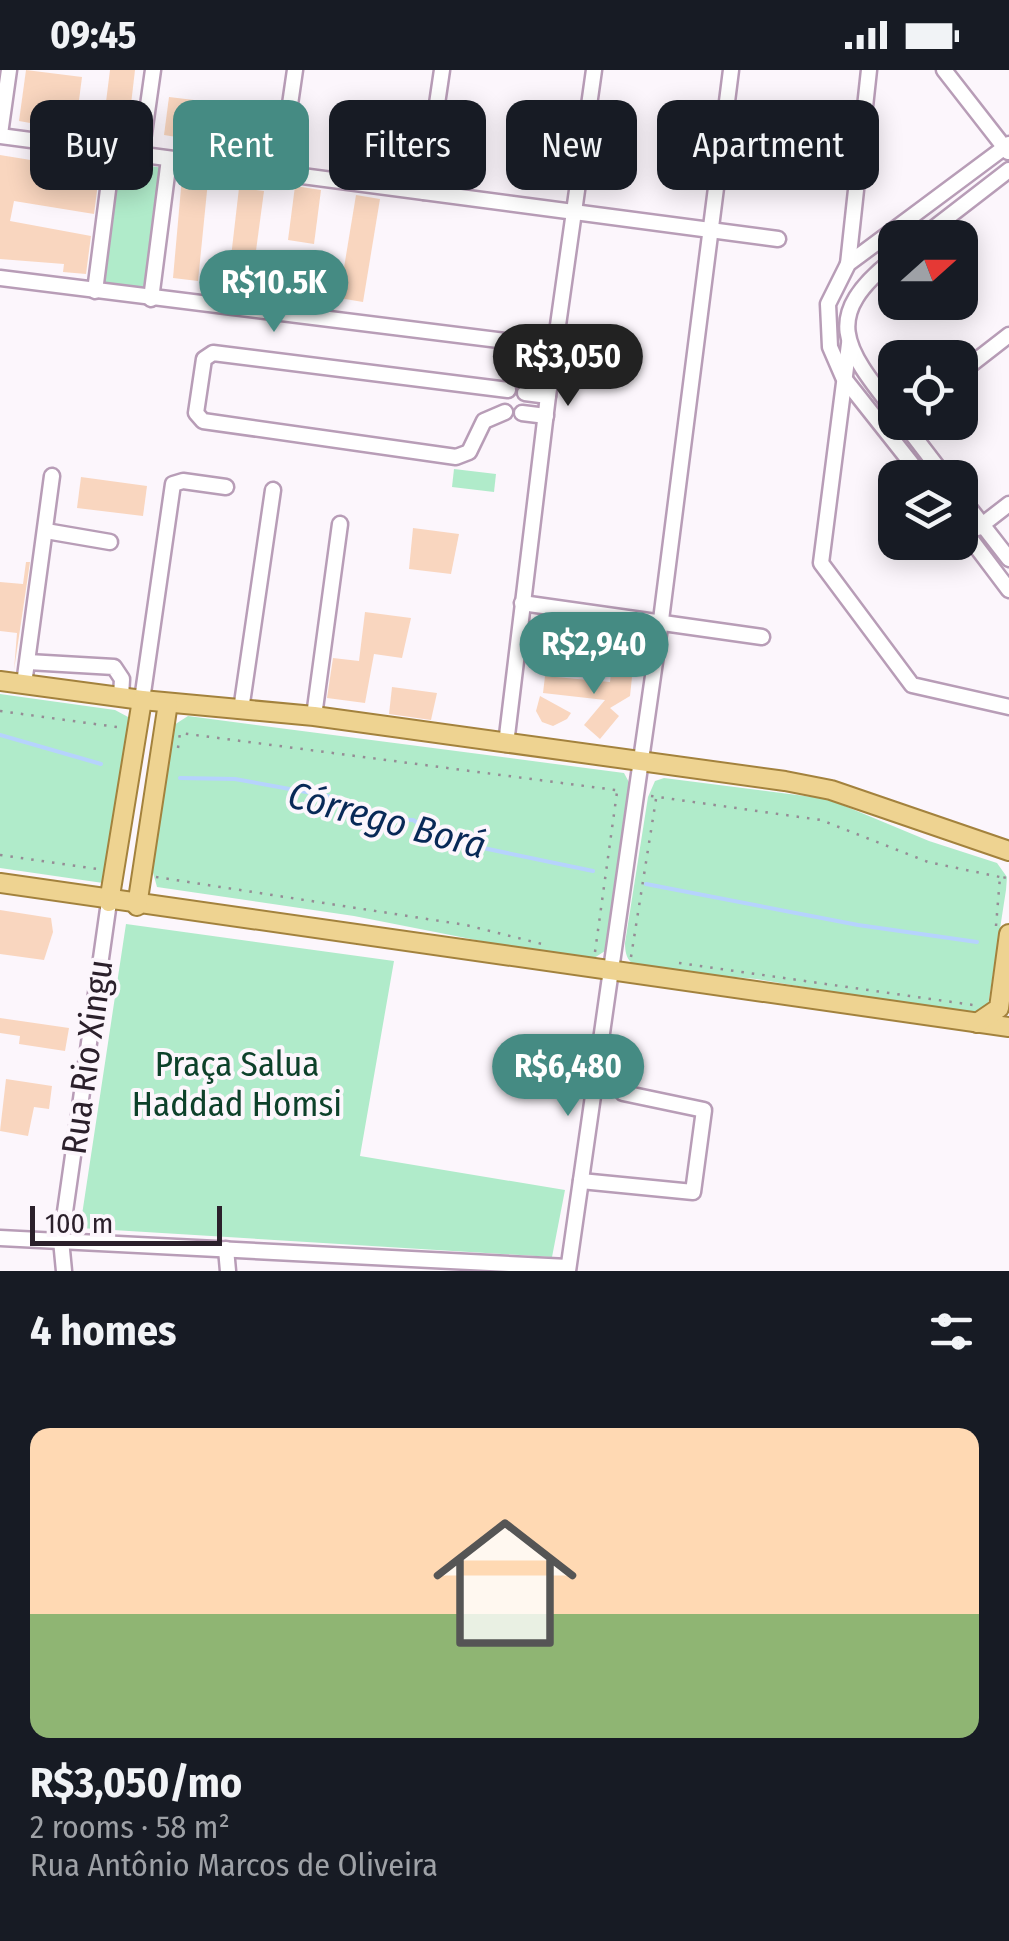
<!DOCTYPE html>
<html lang="en">
<head>
<meta charset="utf-8">
<style>
  :root { --surface:#171b24; --page:#20242c; --text:#f1f3f6; --muted:#9ea1a6; --accent:#458b83 }
  body { margin:0; font-family:"Fira Sans Condensed",sans-serif; background:var(--page); color:var(--text); height:100vh; display:flex; flex-direction:column; font-size:38px; white-space:nowrap }
  * { box-sizing:border-box; margin:0 }
  p { font-size:32px; color:var(--muted) }
  .icon { flex:none; width:55px; height:55px; fill:none; stroke:currentColor; stroke-width:2; stroke-linecap:round; stroke-linejoin:round }
  .map { position:relative; height:1201px; overflow:hidden }
  .drawer { display:flex; flex-direction:column; background:var(--surface); flex:1 }
  .drawer>* { flex:none }
  .top-card { position:absolute; left:30px; top:30px; width:950px; height:90px; display:flex; gap:20px }
  .needle { width:65px; rotate:69deg }
  .buttons { position:absolute; left:878px; top:150px; display:grid; gap:20px }
  .buttons a { display:grid; place-items:center; width:100px; height:100px; border-radius:20px; background:var(--surface); box-shadow:0 5px 25px #0003; font-size:50px }
  .scale { position:absolute; left:30px; bottom:25px; width:192px; box-sizing:border-box; padding-left:10px; border:5px solid #2b202b; border-top:0; font-size:28px; line-height:35px; white-space:nowrap; color:#2b202b; -webkit-text-stroke:8px #fcf6fc; paint-order:stroke }
  .price { position:absolute; translate:-50% -85px; padding:0 22px; border-radius:35px; background:var(--accent); color:#fff; font-size:32px; line-height:65px; filter:drop-shadow(0 2px 5px #0008) }
  .price::after { content:''; position:absolute; left:50%; top:60px; width:30px; height:22px; margin-left:-15px; background:inherit; clip-path:polygon(0 0,100% 0,50% 100%) }
  .price.current { background:#222; color:#fff }
  ul { padding:0; list-style:none }
  li { display:grid; align-content:center; gap:20px; height:530px; padding:0 30px }
  li span { display:grid; place-items:center; height:310px; border-radius:20px; color:#555 }
  li>.icon { margin-inline-start:auto }
  span .icon { width:180px; height:180px; fill:#fffc; stroke-width:1 }
  li b { font-size:42px }
  h2 { display:flex; justify-content:space-between; align-items:center; height:120px; padding:0 30px; font-size:42px }
  .tag { padding:0 35px; border-radius:20px; background:var(--surface); box-shadow:0 5px 25px #0003; font-size:35px; line-height:90px }
  .tag.current { background:var(--accent); color:#fff }
  .status { display:flex; justify-content:space-between; align-items:center; height:70px; padding:0 50px; background:var(--surface); direction:ltr }
  .status svg { height:28px; fill:currentColor }
  .map>svg:first-child { display:block }
</style>
</head>
<body>
<div class="status"><b>09:45</b><svg viewBox="0 0 49 12"><path d="M0 12V9h3v3zM5 12V6h3v6zM10 12V3h3v9zM15 12V0h3v12zM26 1h20v11H26zM47 4h2v5h-2z"/></svg></div>
<div class="map">
<svg width="1009" height="1201" viewBox="0 0 1009 1201">
  <rect width="100%" height="100%" fill="#fcf6fc"/>
  <g fill="#b0ebca">
    <polygon points="116,91 164,98 148,220 101,214"/>
    <polygon points="454,399 496,404 494,422 452,417"/>
    <polygon points="0,624 115,640 130,648 108,809 103,813 0,798"/>
    <polygon points="188,646 624,703 631,716 605,881 588,892 354,846 157,817 152,799 174,655"/>
    <path d="M664,708L828,729L929,771L997,793L1007,807L1006,820L988,936L980,943L963,944L756,909L648,899C631,896 625,890 625,873L648,727L655,711Z"/>
    <polygon points="126,854 394,891 360,1086 565,1120 552,1187 80,1158"/>
  </g>
  <g fill="none" stroke-linecap="round" stroke-linejoin="round">
    <g stroke="#b6d3fd" stroke-width="4">
      <polyline points="0,665 101,694"/>
      <polyline points="180,708 235,709 328,726 380,749 413,750 445,770 593,801"/>
      <polyline points="646,814 858,855 977,872"/>
    </g>
  </g>
  <g fill="#f9d6bf">
    <polygon points="26,0 82,7 75,61 19,51"/>
    <polygon points="110,0 135,0 128,60 103,56"/>
    <polygon points="169,27 194,30 189,69 164,65"/>
    <polygon points="50,83 101,90 94,144 14,131 10,151 91,166 86,204 63,202 64,194 0,189 0,85 49,93"/>
    <polygon points="182,107 208,111 198,211 173,208"/>
    <polygon points="295,116 321,120 314,174 288,170"/>
    <polygon points="239,118 264,121 251,218 228,213"/>
    <polygon points="356,125 380,129 363,232 339,228"/>
    <polygon points="81,407 147,416 143,446 77,438"/>
    <polygon points="413,458 459,464 451,504 409,499"/>
    <polygon points="26,492 30,492 14,600 17,563 0,561 0,512 23,514"/>
    <polygon points="365,542 411,548 402,588 374,584 365,633 327,628 333,588 359,591"/>
    <polygon points="611,604 632,607 630,626 610,638 619,646 600,669 584,655 605,630 543,623 545,606 610,612"/>
    <polygon points="392,617 437,623 431,650 389,644"/>
    <polygon points="540,626 571,643 567,649 553,656 542,652 536,641"/>
    <polygon points="0,840 51,848 53,862 44,890 0,884"/>
    <polygon points="0,948 69,958 65,981 19,974 20,966 0,963"/>
    <polygon points="6,1009 52,1016 49,1039 34,1037 28,1066 0,1061"/>
  </g>
  <g fill="none" stroke-linecap="round" stroke-linejoin="round">
    <g stroke="#b89db7" stroke-width="19">
      <g id="minor">
        <polyline points="944,0 1008,82"/>
        <polyline points="0,64 9,0"/>
        <polyline points="0,66 778,169"/>
        <polyline points="141,85 153,0"/>
        <polyline points="280,103 295,0"/>
        <polyline points="424,122 442,0"/>
        <polyline points="921,168 1009,100"/>
        <path d="M895,188C819,247 845,278 895,342"/>
        <polyline points="848,194 869,0"/>
        <polyline points="0,208 554,277"/>
        <polyline points="95,221 113,81"/>
        <polyline points="151,229 169,89"/>
        <polyline points="849,274 821,493 912,615 1009,637"/>
        <polyline points="960,303 1009,265"/>
        <polyline points="525,323 548,326"/>
        <polyline points="505,342 484,351 469,382 456,387 203,351 196,343 204,289 213,283 508,320"/>
        <polyline points="522,343 546,346"/>
        <polyline points="903,352 946,408"/>
        <polyline points="923,408 843,307 830,277 828,234 848,194 1009,74"/>
        <polyline points="960,426 1009,489"/>
        <polyline points="960,455 1009,520"/>
        <polyline points="978,458 1009,434"/>
        <polyline points="46,461 110,472"/>
        <polyline points="522,533 762,567"/>
        <polyline points="28,592 114,597 122,609 121,627"/>
        <polyline points="24,614 52,406"/>
        <polyline points="142,630 173,414 183,411 226,417"/>
        <polyline points="241,640 273,420"/>
        <polyline points="314,646 340,454"/>
        <polyline points="506,674 548,326 594,0"/>
        <polyline points="581,1111 693,1122 704,1040 623,1023"/>
        <polyline points="0,1168 568,1197"/>
        <polyline points="226,1179 228,1201"/>
        <polyline points="64,1201 61,1170 109,832"/>
        <polyline points="568,1201 661,550 731,0"/>
      </g>
    </g>
    <g stroke="#a3823d" stroke-width="22">
      <g id="major">
        <polyline points="0,611 142,630 314,646 785,711 831,720 1009,781"/>
        <polyline points="0,813 1009,957"/>
        <polyline points="109,832 142,630"/>
        <polyline points="137,836 168,633"/>
        <polyline points="977,953 999,938 1009,864"/>
      </g>
    </g>
    <g stroke="#958c95" stroke-width="2.5" stroke-dasharray="2.5 8" stroke-linecap="butt">
      <polyline points="0,641 124,658"/>
      <polyline points="178,678 180,663 623,721"/>
      <polyline points="651,726 821,750 928,792 1000,807"/>
      <polyline points="0,785 97,799"/>
      <polyline points="156,807 466,855 542,874"/>
      <polyline points="996,856 1000,807 1009,808"/>
      <polyline points="595,882 617,722"/>
      <polyline points="631,887 656,729"/>
      <polyline points="679,893 973,935"/>
    </g>
    <use href="#minor" stroke="#fff" stroke-width="14"/>
    <use href="#major" stroke="#eed391" stroke-width="18"/>
  </g>
  <g text-anchor="middle" dominant-baseline="central" stroke-width="8" stroke-linejoin="round" paint-order="stroke">
    <g font-size="35" fill="#2b202b" stroke="#fcf6fc">
      <text transform="translate(87 987) rotate(-82)">Rua Rio Xingu</text>
    </g>
    <g font-size="35" fill="#0d412a" stroke="#fcf6fc">
      <text x="237" y="994">Praça Salua<tspan x="237" dy="40">Haddad Homsi</tspan></text>
    </g>
    <g font-size="38" font-style="italic" fill="#082957" stroke="#fcf6fc">
      <text transform="translate(387 750) rotate(15)">Córrego Borá</text>
    </g>
  </g>
</svg>
<div class="buttons">
<a><svg class="needle" viewBox="-14 -14 28 28"><path d="M0-13l5 13h-10z" fill="#e53935"/><path d="M0 13l5-13h-10z" fill="#9ea1a6"/></svg></a>
<a><svg class="icon" aria-label="locate" viewBox="0 0 24 24"><circle cx="12" cy="12" r="6"/><path d="M12 2v4M12 18v4M2 12h4M18 12h4"/></svg></a>
<a><svg class="icon" aria-label="layers" viewBox="0 0 24 24"><path d="M12 4l9 5-9 5-9-5zM3 14l9 5 9-5"/></svg></a>
</div>
<div class="scale">100 m</div>
<b class="price" style="left:274px;top:265px">R$10.5K</b>
<b class="price current" style="left:568px;top:339px">R$3,050</b>
<b class="price" style="left:594px;top:627px">R$2,940</b>
<b class="price" style="left:568px;top:1049px">R$6,480</b>
<div class="top-card">
<a class="tag">Buy</a>
<a class="tag current">Rent</a>
<a class="tag">Filters</a>
<a class="tag">New</a>
<a class="tag">Apartment</a>
</div>
</div>
<section class="drawer">
<h2>4 homes<svg class="icon" aria-label="filters" viewBox="0 0 24 24"><path d="M4 7h16M4 17h16"/><circle cx="9" cy="7" r="2"/><circle cx="15" cy="17" r="2"/></svg></h2>
<ul>
<li><span style="background:linear-gradient(#ffd9b3 60%,#8fb573 0)"><svg class="icon" aria-label="home" viewBox="0 0 24 24"><path d="M3 11l9-7 9 7M6 9v11h12V9"/></svg></span><div><b>R$3,050/mo</b><p>2 rooms · 58 m²</p><p>Rua Antônio Marcos de Oliveira</p></div></li>
</ul>
</section>
</body>
</html>
